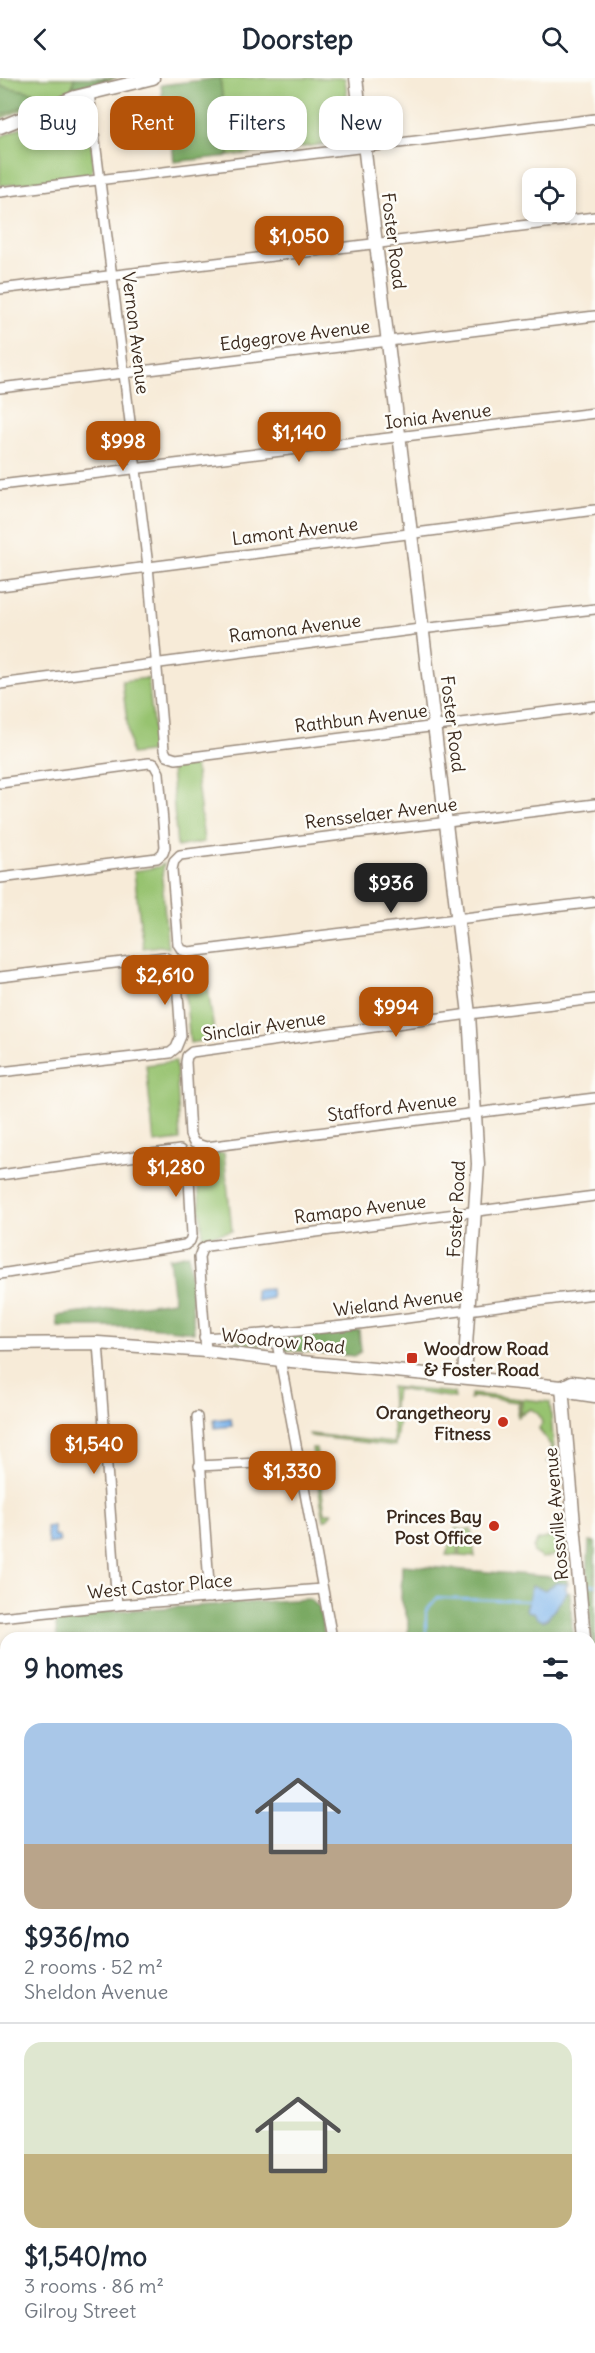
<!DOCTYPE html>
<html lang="en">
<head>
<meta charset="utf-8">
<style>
  :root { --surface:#fff; --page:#f6f6f7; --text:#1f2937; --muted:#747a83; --line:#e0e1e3; --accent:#b45309 }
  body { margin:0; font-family:Delius,sans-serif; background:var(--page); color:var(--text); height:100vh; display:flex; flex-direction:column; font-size:22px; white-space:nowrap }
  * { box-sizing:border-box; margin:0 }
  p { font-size:20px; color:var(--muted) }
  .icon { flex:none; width:33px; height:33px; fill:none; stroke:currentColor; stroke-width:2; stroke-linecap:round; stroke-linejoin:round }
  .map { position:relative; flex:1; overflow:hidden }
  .side { position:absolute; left:0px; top:1554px; width:596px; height:722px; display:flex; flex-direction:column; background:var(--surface); border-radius:18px 18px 0 0; box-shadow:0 3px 9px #0003 }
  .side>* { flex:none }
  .top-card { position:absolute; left:18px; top:18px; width:560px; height:54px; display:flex; gap:12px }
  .buttons { position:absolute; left:522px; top:90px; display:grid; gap:12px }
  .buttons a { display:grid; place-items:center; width:54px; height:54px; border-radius:12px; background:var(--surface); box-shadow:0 3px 9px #0003; font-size:30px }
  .price { position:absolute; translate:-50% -51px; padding:0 14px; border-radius:12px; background:var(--accent); color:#fff; font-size:20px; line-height:39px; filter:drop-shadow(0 2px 3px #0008) }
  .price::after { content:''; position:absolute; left:50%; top:36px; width:18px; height:14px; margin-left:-9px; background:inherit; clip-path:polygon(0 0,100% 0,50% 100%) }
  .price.active { background:#222; color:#fff }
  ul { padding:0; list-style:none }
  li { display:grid; align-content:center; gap:12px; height:318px; padding:0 24px }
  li+li { border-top:2px solid var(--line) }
  li span { display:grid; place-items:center; height:186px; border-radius:18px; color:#555 }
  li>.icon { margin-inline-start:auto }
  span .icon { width:108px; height:108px; fill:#fffc; stroke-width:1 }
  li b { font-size:26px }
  h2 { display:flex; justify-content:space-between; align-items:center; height:72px; padding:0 24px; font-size:26px }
  .chip { padding:0 21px; border-radius:18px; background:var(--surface); box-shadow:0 3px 9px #0003; font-size:21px; line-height:54px }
  .chip.active { background:var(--accent); color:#fff }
  header { display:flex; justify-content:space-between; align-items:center; height:78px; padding:0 24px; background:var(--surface); font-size:27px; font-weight:700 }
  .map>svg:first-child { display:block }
</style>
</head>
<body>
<header><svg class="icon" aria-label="back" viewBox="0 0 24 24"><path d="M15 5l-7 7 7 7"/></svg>Doorstep<svg class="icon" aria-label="search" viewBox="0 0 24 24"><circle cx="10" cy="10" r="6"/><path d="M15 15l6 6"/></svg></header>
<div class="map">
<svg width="595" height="2275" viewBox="0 0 595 2275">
  <rect width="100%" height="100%" fill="#fdfcf7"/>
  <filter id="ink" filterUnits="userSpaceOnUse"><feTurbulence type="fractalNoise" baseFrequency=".0167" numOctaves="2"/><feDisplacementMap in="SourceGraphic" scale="12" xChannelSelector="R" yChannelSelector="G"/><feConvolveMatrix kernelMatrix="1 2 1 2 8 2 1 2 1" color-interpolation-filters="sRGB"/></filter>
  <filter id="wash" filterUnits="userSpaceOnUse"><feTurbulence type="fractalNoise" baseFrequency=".008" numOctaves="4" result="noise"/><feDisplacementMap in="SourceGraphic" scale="24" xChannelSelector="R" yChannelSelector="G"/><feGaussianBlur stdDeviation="1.35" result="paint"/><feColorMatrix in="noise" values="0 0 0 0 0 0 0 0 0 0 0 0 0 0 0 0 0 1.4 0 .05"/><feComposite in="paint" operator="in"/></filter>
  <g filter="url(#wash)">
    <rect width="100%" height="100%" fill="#f7ebd8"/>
    <g fill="#97c370" stroke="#697647" stroke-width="1.5">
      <path d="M0,0H74L73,10L109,0H117L49,21L0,41V38L45,19C31,12 16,12 0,8Z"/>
      <polygon points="220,0 345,0 352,63 229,78"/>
      <polygon points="76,28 82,29 89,43 94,89 90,97 0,108 0,59 33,44"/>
      <polygon points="148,600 156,673 131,676 122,603"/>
      <polygon points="195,687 204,764 177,769 171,690"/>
      <polygon points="164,785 162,800 167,864 169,870 160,868 143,870 134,793 158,789"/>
      <polygon points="204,881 215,961 190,965 182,882"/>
      <polygon points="176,983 180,1062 154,1065 146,987"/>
      <polygon points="224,1075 232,1153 203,1159 195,1076"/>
      <polygon points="269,1258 269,1268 234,1264 235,1263"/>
      <polygon points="391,1309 454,1315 455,1320 396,1311 393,1335 400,1335 395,1368 310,1358 309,1356 394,1365"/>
      <polygon points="471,1316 520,1321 519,1338 517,1339 518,1324 473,1319 470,1321"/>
      <polygon points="522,1321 550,1324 555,1385 546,1384 552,1382 551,1368 539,1351 542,1345 539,1337 531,1331 521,1336"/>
      <polygon points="312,1370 316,1370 325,1435 332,1435 328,1440 324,1442"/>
      <polygon points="456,1450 462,1452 457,1478 446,1477"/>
      <polygon points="471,1451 475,1479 459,1478 464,1452"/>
      <polygon points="561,1457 563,1476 542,1480 534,1475 533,1470 538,1462"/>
      <polygon points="6,1842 6,2270 381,2270 382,2275 0,2275 0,1845"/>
    </g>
    <g fill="#79a962" stroke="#5a6a40" stroke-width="1.5">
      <polygon points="74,0 109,0 72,10"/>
      <polygon points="220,0 229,78 174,84 170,42 165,42 161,7"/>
      <path d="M0,8C16,12 32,12 46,19L0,38Z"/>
      <polygon points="189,1176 194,1254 149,1249 58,1249 57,1238 174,1223 169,1180"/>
      <polygon points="359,1252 361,1273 356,1278 285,1272 283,1271 280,1262 285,1260"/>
      <polygon points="589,1463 595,1464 595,1579 593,1574 587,1505"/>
      <polygon points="402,1487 566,1500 568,1506 556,1505 545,1512 532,1508 530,1523 526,1531 548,1540 567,1514 570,1515 573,1560 408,1560 408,1542 401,1521"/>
      <polygon points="309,1521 319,1529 325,1560 57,1560 55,1540 62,1536"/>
      <polygon points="6,1842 6,2011 0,2010 0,1845"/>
      <polygon points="0,2068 6,2069 6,2203 0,2191"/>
      <polygon points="28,2270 131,2270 131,2275 29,2275"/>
    </g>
    <g fill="#7cb4ec" stroke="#5c6f85" stroke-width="1.5">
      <polygon points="271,1211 272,1220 257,1223 255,1212"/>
      <polygon points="231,1340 232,1348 215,1350 214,1342"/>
      <polygon points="53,1448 54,1459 58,1458 60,1462 59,1464 48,1466 46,1449"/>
      <path d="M556,1505L568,1506L565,1511L567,1514L548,1540L543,1543L537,1540L534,1534H528L526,1531C530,1524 528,1513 533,1508L545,1512Z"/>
    </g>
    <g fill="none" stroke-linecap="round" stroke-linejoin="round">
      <g stroke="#7cb4ec" stroke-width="2">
        <polyline points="589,1507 595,1507"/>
        <polyline points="426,1560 426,1533 437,1520 530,1523"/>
      </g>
    </g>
  </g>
  <g filter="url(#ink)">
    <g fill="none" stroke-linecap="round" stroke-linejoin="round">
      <g stroke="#998a7b" stroke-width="12">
        <g id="street">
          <polyline points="89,15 148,488 164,672 167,678 176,681 595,628"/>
          <polyline points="0,114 595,41"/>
          <polyline points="0,211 595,139"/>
          <polyline points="0,310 595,238"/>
          <polyline points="0,407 595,335"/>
          <polyline points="0,508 595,432"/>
          <polyline points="0,606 412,552 595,531"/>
          <polyline points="0,705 149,685 154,686 159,695 165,769 163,775 157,780 0,800"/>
          <polyline points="595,726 180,777 174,783 172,791 178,866 182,872 189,874 595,824"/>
          <polyline points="0,899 164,879 174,884 176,889 181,958 176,970 170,975 0,994"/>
          <polyline points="595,921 469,936 192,974 187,978 186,984 190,1057 194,1065 206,1069 595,1020"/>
          <polyline points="0,1097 180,1072 188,1081 192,1157 190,1163 185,1167 0,1196"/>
          <polyline points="275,1254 332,1560"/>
          <path d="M204,1260C335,1253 465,1231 595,1216"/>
          <polyline points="98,1265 117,1527"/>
          <polyline points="206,1273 199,1179 202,1171 207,1168 595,1118"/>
          <polyline points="197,1339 210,1520"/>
          <polyline points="199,1388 299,1383"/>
          <polyline points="0,1539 117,1527 322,1511"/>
          <polyline points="590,1591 595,1592"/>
          <polyline points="0,1640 6,1634"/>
          <polyline points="590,1690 595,1689"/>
          <polyline points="0,1793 6,1789"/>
          <polyline points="590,2213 595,2213"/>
          <polyline points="390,2270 390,2275"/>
        </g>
      </g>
      <g stroke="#998a7b" stroke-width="15">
        <g id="secondary">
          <polyline points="356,0 469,936 478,1086 464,1298"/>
          <polyline points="0,49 75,19 153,0"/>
          <polyline points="0,1266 98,1265 206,1273 281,1282 562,1309 575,1315 595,1318"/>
          <polyline points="562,1309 584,1560"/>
          <polyline points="562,1309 572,1304 595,1307"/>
          <polyline points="590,1619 595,1669"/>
        </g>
      </g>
      <use href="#street" stroke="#fff" stroke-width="9"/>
      <use href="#secondary" stroke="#fff" stroke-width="12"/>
    </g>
  </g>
  <g fill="#c8321e" stroke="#fdfcf7" stroke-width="2">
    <rect x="406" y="1274" width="12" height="12" rx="3"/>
    <circle cx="503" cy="1344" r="6"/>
    <circle cx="494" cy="1448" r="6"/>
  </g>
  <g text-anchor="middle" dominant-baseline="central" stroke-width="5" stroke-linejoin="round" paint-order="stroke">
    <g font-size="18" fill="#3b2a1e" stroke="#fdfcf7">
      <text transform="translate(394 163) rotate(83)">Foster Road</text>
      <text transform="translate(136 255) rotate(83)">Vernon Avenue</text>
      <text transform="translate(295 257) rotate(-7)">Edgegrove Avenue</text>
      <text transform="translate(438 338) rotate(-7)">Ionia Avenue</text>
      <text transform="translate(295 453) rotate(-7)">Lamont Avenue</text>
      <text transform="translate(295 550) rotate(-7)">Ramona Avenue</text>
      <text transform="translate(361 640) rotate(-7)">Rathbun Avenue</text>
      <text transform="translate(453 646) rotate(83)">Foster Road</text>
      <text transform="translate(381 735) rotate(-7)">Rensselaer Avenue</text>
      <text transform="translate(264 948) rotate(-8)">Sinclair Avenue</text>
      <text transform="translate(392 1029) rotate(-7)">Stafford Avenue</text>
      <text transform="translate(360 1131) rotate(-7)">Ramapo Avenue</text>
      <text transform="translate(456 1131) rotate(-87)">Foster Road</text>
      <text transform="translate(398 1224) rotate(-7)">Wieland Avenue</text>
      <text transform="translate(283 1263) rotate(6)">Woodrow Road</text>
      <text transform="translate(556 1436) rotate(-95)">Rossville Avenue</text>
      <text transform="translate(160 1508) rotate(-5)">West Castor Place</text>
    </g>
    <g font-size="18" font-weight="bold" fill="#3b2a1e" stroke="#fdfcf7" text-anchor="end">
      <text x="424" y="1270" text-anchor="start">Woodrow Road<tspan x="424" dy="21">&amp; Foster Road</tspan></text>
      <text x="491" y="1334">Orangetheory<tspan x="491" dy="21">Fitness</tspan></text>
      <text x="482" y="1438">Princes Bay<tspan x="482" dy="21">Post Office</tspan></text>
    </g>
  </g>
</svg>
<div class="buttons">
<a><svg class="icon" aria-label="locate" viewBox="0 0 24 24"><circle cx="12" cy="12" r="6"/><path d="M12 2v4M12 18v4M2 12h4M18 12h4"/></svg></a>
</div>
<b class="price" style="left:299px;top:189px">$1,050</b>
<b class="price" style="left:299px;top:385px">$1,140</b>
<b class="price" style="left:123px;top:394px">$998</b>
<b class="price active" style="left:391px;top:836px">$936</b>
<b class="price" style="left:165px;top:928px">$2,610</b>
<b class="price" style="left:396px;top:960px">$994</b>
<b class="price" style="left:176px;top:1120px">$1,280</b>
<b class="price" style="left:94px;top:1397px">$1,540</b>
<b class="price" style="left:292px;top:1424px">$1,330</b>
<div class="top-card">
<a class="chip">Buy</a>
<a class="chip active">Rent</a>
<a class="chip">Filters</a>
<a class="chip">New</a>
</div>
<section class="side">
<h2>9 homes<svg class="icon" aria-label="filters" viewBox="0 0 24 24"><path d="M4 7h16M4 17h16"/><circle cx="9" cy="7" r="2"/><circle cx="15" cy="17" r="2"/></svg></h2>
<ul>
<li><span style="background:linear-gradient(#a9c7e8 65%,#b9a48a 0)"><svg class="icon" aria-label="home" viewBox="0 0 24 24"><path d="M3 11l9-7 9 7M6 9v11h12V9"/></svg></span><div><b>$936/mo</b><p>2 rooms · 52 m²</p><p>Sheldon Avenue</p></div></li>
<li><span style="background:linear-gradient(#dfe7d0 60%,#c2b280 0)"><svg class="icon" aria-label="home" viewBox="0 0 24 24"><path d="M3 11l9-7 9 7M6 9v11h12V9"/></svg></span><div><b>$1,540/mo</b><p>3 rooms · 86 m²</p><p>Gilroy Street</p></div></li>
</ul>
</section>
</div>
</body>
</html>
